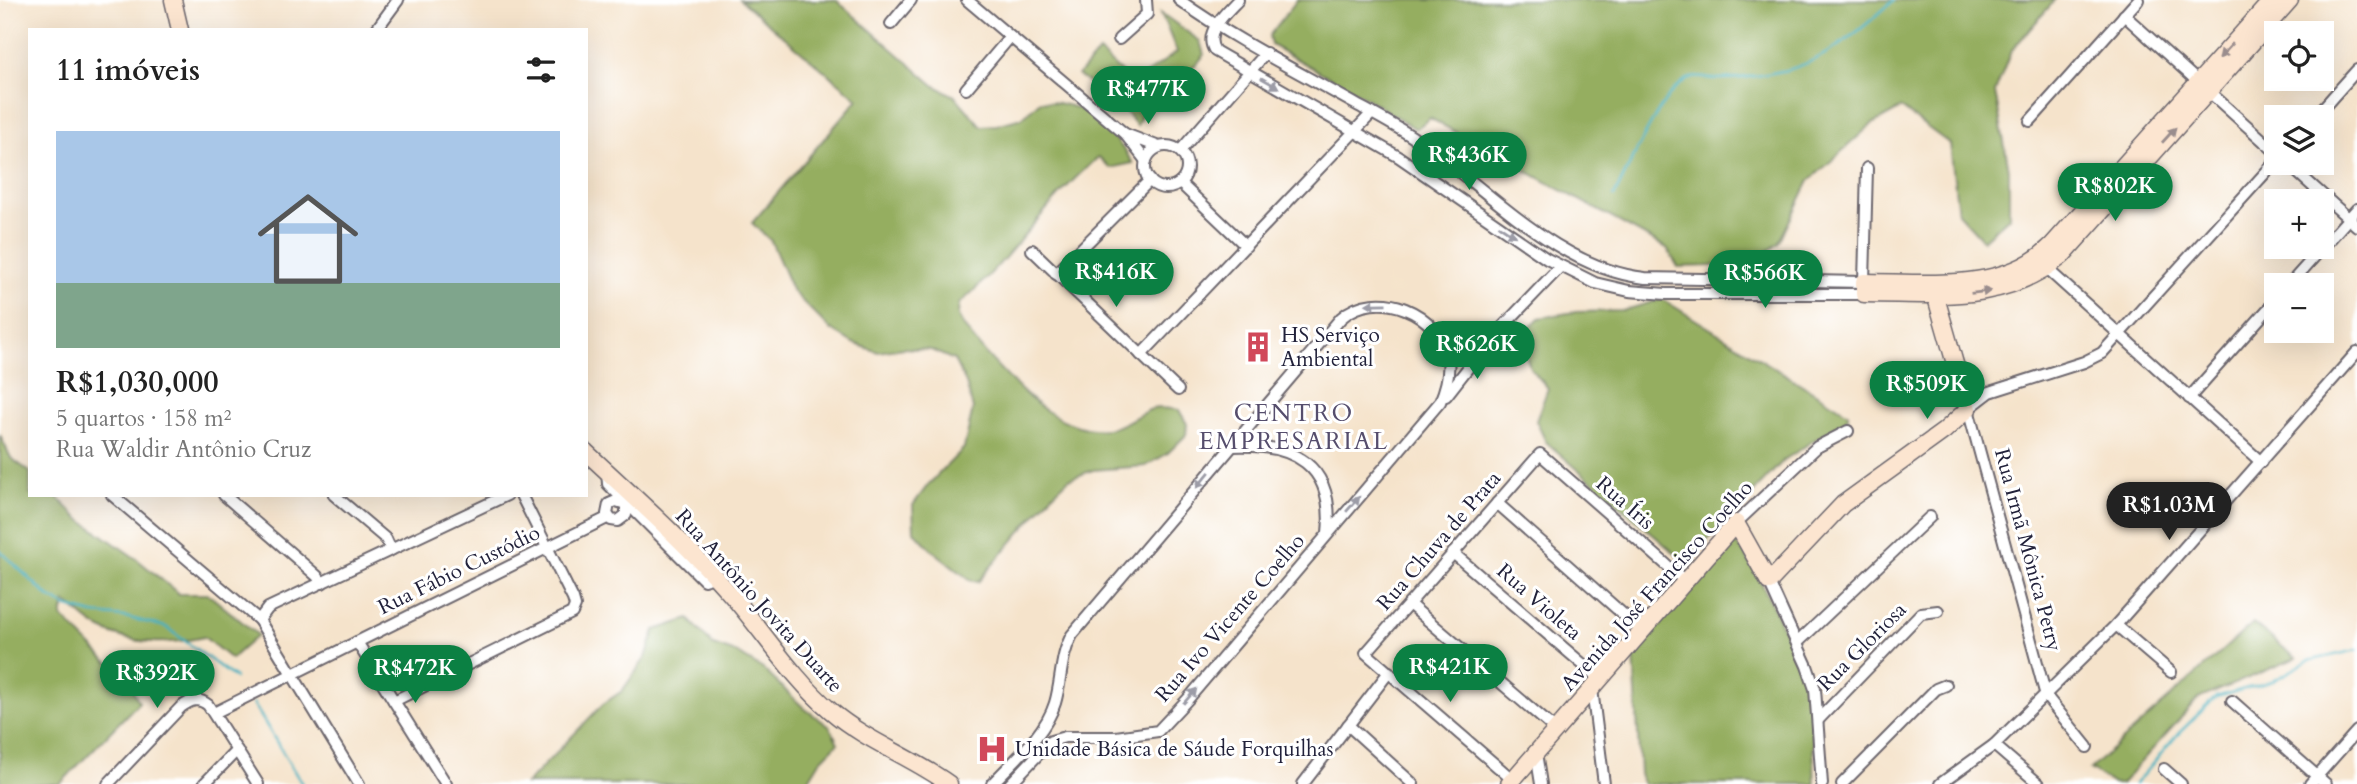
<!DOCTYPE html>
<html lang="pt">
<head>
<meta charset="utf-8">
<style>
  :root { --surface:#fff; --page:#f2f2f2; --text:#222; --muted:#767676; --line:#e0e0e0; --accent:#0b8043 }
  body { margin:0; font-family:Cardo,serif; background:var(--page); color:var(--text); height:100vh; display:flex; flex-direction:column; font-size:26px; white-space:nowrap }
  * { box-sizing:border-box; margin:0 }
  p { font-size:23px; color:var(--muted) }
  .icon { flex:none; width:38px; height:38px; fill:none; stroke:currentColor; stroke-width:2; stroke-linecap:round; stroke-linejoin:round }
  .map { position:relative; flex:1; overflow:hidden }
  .sheet { position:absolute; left:28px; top:28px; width:560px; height:469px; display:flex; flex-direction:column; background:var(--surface); border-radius:0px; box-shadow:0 7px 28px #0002 }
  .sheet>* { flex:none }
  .buttons { position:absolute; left:2264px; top:21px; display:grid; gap:14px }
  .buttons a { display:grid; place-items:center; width:70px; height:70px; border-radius:0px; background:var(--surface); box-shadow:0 7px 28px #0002; font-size:35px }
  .price { position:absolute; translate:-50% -60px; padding:0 16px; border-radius:24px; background:var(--accent); color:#fff; font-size:23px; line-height:46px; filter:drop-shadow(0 2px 4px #0008) }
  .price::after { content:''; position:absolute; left:50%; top:42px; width:21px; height:16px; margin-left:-10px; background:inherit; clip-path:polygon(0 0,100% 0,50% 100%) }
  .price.selected { background:#222; color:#fff }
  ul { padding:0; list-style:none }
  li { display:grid; align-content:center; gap:14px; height:371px; padding:0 28px }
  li+li { border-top:2px solid var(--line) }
  li span { display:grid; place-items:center; height:217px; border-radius:0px; color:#555 }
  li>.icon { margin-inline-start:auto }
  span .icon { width:126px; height:126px; fill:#fffc; stroke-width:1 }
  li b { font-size:30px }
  h2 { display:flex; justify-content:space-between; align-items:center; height:84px; padding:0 28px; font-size:30px }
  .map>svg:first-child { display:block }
</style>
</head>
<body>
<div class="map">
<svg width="2357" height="784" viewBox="0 0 2357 784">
  <rect width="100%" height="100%" fill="#fff"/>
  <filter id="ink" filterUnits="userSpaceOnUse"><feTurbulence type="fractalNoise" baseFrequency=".0143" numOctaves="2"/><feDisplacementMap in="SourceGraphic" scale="14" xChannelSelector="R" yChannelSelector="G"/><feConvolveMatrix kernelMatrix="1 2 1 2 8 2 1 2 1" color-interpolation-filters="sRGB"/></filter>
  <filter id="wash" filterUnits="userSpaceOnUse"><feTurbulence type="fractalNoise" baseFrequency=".00686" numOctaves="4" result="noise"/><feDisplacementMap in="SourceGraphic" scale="28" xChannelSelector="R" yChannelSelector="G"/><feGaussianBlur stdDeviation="1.57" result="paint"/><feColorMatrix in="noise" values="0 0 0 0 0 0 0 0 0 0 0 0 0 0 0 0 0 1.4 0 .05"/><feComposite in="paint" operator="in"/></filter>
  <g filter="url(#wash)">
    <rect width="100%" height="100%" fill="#f5e3cb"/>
    <g fill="#95ae60" stroke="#5c684e" stroke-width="2">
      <path d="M740,0H836L935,86L955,96L981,126L996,125L1022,118L1040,101C1092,104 1105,123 1133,163L1110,168L1099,157C1046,200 1011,260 959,304C959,304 958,314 958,315C963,333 1020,391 1037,404C1055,418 1083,432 1107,429C1124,427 1137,414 1152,409C1159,407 1171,409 1179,410L1187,424L1186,435L1168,453L1146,466L1093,470L1069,479L1051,496L978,582L970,580L931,549L914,531L913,505L928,485L964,448L973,409L966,383L954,360L931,350L904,348L878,352L853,343L830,329L793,292L771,241L752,223L858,99Z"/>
      <polygon points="1297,0 2055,0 2011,51 1995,92 2009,170 2009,217 1983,240 1958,213 1950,144 1901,108 1872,124 1809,181 1778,244 1748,265 1678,267 1667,248 1430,118 1416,129 1353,90 1271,45 1269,36"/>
      <path d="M1161,13L1200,41L1204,55C1194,71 1178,73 1164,84C1150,96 1143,109 1137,126L1125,111L1078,75L1099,52L1122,73L1136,81L1177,52Z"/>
      <polygon points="1662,299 1848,413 1848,418 1784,460 1686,563 1546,442 1536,421 1548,388 1530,368 1524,349 1526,331 1539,318 1574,312 1622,311"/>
      <path d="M0,435L11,458L30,472V495H55L77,517L138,560L179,594H208L258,635L231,659L204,637C170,645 132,645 101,629C88,623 77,610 65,602L62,617L105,660L124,673L139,702L60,784H0Z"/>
      <polygon points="1732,539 1745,554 1762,584 1802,668 1811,702 1815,784 1643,784 1640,774 1634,654"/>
      <polygon points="689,619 713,645 736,653 763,669 804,708 830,727 838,743 820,761 806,784 526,784 603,704 622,691 646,657 655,630"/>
      <polygon points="2253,623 2296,658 2198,699 2121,784 2113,784 2090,769"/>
    </g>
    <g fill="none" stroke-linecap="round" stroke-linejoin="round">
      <g stroke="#43b0c0" stroke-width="2.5">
        <path d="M1614,196C1629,168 1658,99 1683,82C1693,74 1706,79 1719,79C1738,79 1759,76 1777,72C1822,65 1862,29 1894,0"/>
        <polyline points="0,551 49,597 65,606 93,614 125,617 166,627 235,678"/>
        <polyline points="253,703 302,784"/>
        <polyline points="2135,784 2178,734 2216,697 2273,681 2308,661 2357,650"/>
      </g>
    </g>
  </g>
  <g filter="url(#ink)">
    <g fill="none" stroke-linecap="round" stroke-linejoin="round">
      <g stroke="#6c666d" stroke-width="14">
        <g id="street">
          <polyline points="967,0 1125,134 1146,161"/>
          <path d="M1179,0C1235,40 1297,71 1357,105C1377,116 1398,127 1417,140C1488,188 1556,268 1645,278L1864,282L1867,168"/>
          <path d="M1238,0C1227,12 1202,33 1215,51L1399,157L1547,259L1595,283L1629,291L1666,294H1864"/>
          <polyline points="2124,15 2277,153"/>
          <polyline points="891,24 911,0"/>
          <polyline points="376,30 398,0"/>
          <polyline points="1119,39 1147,14 1146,0"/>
          <polyline points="966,89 1010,37"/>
          <polyline points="2315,117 2357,70"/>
          <polyline points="2030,121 2138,0"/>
          <polyline points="1125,134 1159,147"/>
          <circle cx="1166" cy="167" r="21"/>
          <polyline points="1180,151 1266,53"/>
          <polyline points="2287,163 2357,226"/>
          <polyline points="1180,183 1246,246"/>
          <polyline points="1032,250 1178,390"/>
          <polyline points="2046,268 2261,462"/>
          <polyline points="1056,274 1150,180"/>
          <polyline points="2289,285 2357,209"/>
          <polyline points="1444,348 1460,351 1487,342"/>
          <polyline points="1141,355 1372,113"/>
          <polyline points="1446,396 1489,341 1560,267"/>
          <polyline points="2189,398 2277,299"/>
          <path d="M1232,446C1293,443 1335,464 1328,533"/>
          <polyline points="607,471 608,484 704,580 715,577"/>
          <polyline points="112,495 259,620 359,784"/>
          <polyline points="224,495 317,576 322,583"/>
          <polyline points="334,495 386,539 391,550"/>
          <polygon points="616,501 626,504 626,515 618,521 611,520 607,514 609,504"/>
          <polyline points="1497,503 1642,631"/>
          <polyline points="1736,523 1817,447 1848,431"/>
          <polyline points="1453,553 1600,679"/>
          <polyline points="1769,582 1807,666 1815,689 1822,784"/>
          <polyline points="1409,604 1556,730"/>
          <polyline points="259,620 268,608 507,495"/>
          <polyline points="2116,625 2171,672"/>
          <polyline points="357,642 446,784"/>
          <polyline points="1797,643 1930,517"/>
          <polyline points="1592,689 1604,784"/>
          <polyline points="394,701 572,613 575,606 573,599 521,495"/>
          <polyline points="2232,701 2326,784"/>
          <polyline points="214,713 609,517"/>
          <polyline points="1818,720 1921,613 1938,611"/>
          <polyline points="1348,725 1413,784"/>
          <polyline points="1994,745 2039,784"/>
          <polyline points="2087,747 2046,696 1968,409 1990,392 2084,362 2102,353 2277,160"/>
          <polyline points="1536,753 1541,784"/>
          <polyline points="2164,769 2181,784"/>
          <polyline points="1513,780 1366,653 1540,454 1685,581"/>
          <path d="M108,784L181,707C191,700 198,697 208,705L258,784"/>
          <polyline points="204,784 237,750"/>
          <path d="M992,784C1014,760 1045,735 1055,703C1062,680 1060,656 1072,635L1341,318C1377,286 1440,312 1448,359C1450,374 1446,388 1440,402L1188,699L1158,731L1116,737H1065L1051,741L1010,784"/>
          <polyline points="1303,784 1389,672"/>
          <polyline points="1842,784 1936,689 1946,685"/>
          <polyline points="1940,784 1994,745 2116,625 2357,352"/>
          <polyline points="2310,784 2357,731"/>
        </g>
      </g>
      <g stroke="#6c666d" stroke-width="19">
        <g id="secondary">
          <polyline points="173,0 180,30"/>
          <path d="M2272,0L2051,246C2004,293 1925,282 1864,282V294C1936,294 2002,305 2062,256L2290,0"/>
          <path d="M586,452C634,497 684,541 727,590C762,629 791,677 831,711C866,741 912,757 949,784"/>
          <polyline points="1509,784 1736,523 1769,582 1843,504 1944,431 1968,409 1935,294"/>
        </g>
      </g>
      <use href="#street" stroke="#fff" stroke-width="10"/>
      <use href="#secondary" stroke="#fce5d0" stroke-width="16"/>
    </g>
    <defs><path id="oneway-solid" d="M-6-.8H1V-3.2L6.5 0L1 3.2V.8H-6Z" transform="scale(1.75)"/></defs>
    <g fill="#9a8d8d">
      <use href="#oneway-solid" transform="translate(2226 51) rotate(132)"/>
      <use href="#oneway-solid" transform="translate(2169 135) rotate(-48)"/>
      <use href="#oneway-solid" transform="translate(1981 292) rotate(-7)"/>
    </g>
    <g fill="#9c9ca7">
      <use href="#oneway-solid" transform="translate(1270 83) rotate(30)"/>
      <use href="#oneway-solid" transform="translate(1507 231) rotate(34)"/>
      <use href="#oneway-solid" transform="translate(1376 304) rotate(179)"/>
      <use href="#oneway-solid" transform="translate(1203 480) rotate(130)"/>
      <use href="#oneway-solid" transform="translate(1353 504) rotate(-49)"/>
      <use href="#oneway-solid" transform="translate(1190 696) rotate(-49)"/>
    </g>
  </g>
  <defs>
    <g id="building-bare" transform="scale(2.415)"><path d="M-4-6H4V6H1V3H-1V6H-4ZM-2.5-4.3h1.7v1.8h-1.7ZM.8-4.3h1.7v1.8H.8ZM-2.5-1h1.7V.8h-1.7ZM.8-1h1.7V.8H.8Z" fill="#d1495b" stroke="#fff" stroke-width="2.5" paint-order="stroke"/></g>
    <g id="hospital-bare" transform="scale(2.415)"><path d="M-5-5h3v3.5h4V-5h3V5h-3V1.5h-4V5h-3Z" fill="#d1495b" stroke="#fff" stroke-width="2.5" paint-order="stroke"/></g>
  </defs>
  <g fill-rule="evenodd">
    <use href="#building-bare" x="1258" y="347"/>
    <use href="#hospital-bare" x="992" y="749"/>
  </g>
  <g text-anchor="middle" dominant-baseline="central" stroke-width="6" stroke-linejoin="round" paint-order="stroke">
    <g font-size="21" fill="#22223b" stroke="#fff" text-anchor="start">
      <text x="1281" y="335">HS Serviço<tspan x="1281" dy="24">Ambiental</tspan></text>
      <text x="1015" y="749">Unidade Básica de Sáude Forquilhas</text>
    </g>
    <g font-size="21" fill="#22223b" stroke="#fff">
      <text transform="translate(1625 503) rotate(41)">Rua Íris</text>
      <text transform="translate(1439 541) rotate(-49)">Rua Chuva de Prata</text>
      <text transform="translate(2028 550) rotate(75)">Rua Irmã Mônica Petry</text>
      <text transform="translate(459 570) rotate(-26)">Rua Fábio Custódio</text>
      <text transform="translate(1657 586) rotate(-48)">Avenida José Francisco Coelho</text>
      <text transform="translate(759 601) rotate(48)">Rua Antônio Jovita Duarte</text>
      <text transform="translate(1539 602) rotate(41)">Rua Violeta</text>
      <text transform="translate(1230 618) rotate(-49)">Rua Ivo Vicente Coelho</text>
      <text transform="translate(1862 647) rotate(-45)">Rua Gloriosa</text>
    </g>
    <g font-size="24" letter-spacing="2" fill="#564e6d" stroke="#fff">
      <text x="1294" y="413">CENTRO<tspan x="1294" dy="28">EMPRESARIAL</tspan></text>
    </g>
  </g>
</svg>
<div class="buttons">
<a><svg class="icon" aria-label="locate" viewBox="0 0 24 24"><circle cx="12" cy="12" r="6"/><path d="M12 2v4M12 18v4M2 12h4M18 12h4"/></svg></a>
<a><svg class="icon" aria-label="layers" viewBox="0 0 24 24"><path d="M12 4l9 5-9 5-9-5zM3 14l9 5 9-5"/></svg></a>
<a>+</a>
<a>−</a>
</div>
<b class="price" style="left:1148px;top:126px">R$477K</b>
<b class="price" style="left:1469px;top:192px">R$436K</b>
<b class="price" style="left:2115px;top:223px">R$802K</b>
<b class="price" style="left:1116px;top:309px">R$416K</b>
<b class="price" style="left:1765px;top:310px">R$566K</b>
<b class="price" style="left:1477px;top:381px">R$626K</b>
<b class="price" style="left:1927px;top:421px">R$509K</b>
<b class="price selected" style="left:2169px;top:542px">R$1.03M</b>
<b class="price" style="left:1450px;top:704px">R$421K</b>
<b class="price" style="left:415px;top:705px">R$472K</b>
<b class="price" style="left:157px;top:710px">R$392K</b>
<section class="sheet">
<h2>11 imóveis<svg class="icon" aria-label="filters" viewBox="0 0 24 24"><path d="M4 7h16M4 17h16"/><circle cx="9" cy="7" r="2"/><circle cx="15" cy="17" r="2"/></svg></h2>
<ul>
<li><span style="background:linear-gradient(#a9c7e8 70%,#7fa58c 0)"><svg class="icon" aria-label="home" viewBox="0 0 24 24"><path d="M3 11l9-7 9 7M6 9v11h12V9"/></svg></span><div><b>R$1,030,000</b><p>5 quartos · 158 m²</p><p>Rua Waldir Antônio Cruz</p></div></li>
</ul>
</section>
</div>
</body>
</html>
